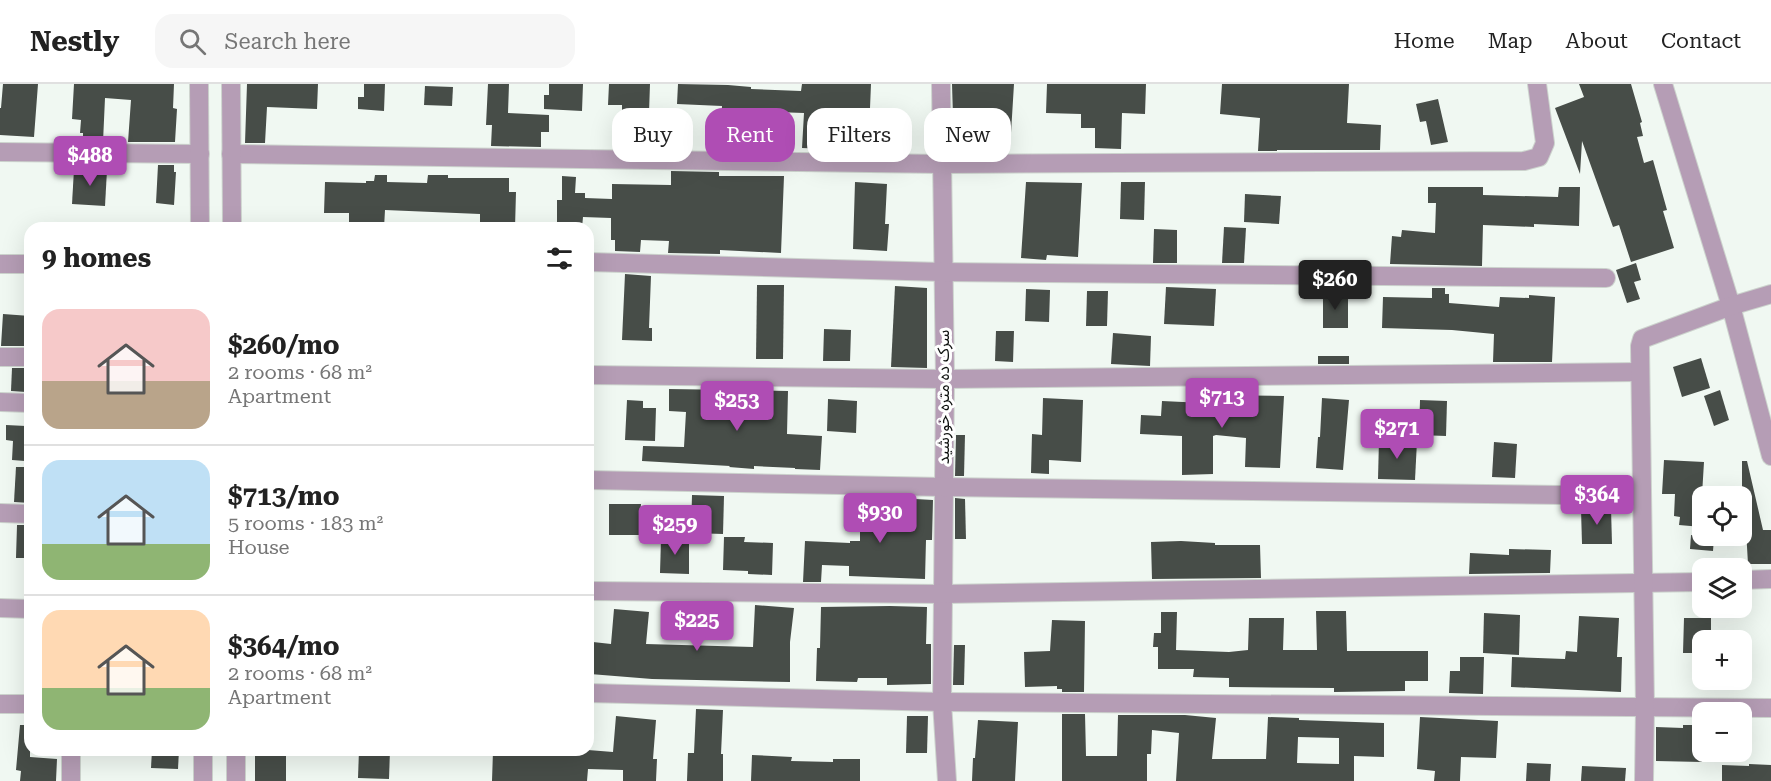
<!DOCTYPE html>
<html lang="en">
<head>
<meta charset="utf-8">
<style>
  :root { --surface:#fff; --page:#f6f6f6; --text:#222; --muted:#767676; --line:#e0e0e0; --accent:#af4db4 }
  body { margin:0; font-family:"Roboto Serif","Noto Sans Arabic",serif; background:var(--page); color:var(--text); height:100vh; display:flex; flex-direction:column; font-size:22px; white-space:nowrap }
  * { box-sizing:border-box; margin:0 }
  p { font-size:20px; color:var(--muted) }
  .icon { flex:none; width:33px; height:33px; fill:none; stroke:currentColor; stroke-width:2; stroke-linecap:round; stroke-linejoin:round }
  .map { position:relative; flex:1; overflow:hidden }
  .details { position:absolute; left:24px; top:138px; width:570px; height:534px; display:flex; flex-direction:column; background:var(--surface); border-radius:18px; box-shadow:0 6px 24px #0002 }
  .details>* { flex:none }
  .hud { position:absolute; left:612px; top:24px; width:570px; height:54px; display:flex; gap:12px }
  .fabs { position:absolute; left:1692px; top:402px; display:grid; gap:12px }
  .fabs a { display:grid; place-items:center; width:60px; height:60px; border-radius:12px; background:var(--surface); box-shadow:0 6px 24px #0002; font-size:30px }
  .price { position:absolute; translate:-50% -51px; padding:0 14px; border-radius:6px; background:var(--accent); color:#fff; font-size:20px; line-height:39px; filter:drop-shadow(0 2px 3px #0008) }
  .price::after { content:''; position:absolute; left:50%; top:36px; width:18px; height:14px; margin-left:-9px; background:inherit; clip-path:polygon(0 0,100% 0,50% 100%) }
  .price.current { background:#222; color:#fff }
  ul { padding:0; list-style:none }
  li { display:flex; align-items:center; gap:18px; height:150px; padding:0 18px }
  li+li { border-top:2px solid var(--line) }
  li span { display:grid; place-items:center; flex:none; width:168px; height:120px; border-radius:18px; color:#555 }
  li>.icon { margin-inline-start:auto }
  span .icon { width:72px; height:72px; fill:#fffc; stroke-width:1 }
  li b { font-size:26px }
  h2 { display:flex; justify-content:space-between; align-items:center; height:72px; padding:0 18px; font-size:26px }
  .pill { padding:0 21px; border-radius:18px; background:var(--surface); box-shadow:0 6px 24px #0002; font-size:21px; line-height:54px }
  .pill.current { background:var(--accent); color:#fff }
  header { display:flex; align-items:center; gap:36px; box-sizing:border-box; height:84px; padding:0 30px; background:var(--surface); border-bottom:2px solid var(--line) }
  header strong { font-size:28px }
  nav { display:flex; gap:33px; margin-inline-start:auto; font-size:21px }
  .search { width:420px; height:54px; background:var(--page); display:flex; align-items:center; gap:15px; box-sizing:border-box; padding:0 21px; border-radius:18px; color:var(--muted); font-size:22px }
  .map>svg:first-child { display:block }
</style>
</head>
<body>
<header>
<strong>Nestly</strong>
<div class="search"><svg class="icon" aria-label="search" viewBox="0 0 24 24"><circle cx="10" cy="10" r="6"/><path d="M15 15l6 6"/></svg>Search here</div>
<nav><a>Home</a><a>Map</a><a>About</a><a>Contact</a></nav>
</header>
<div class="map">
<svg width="1771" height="697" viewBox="0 0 1771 697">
  <rect width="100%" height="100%" fill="#f0f8f2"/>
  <g fill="#474d48" fill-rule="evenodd">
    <polygon points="3,0 38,0 34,53 0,51 0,24 1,24"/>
    <polygon points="74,0 174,0 173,24 177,25 175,58 128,58 131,16 105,14 103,58 83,56 83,49 80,49 81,36 72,35"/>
    <polygon points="247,0 318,0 317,25 267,23 265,59 245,59"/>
    <polygon points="364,0 385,0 384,27 358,25 358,13 364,13"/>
    <polygon points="488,0 509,0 508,29 549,31 549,48 541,48 541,63 491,62 492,41 486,41"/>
    <polygon points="549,0 583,0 582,27 544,25 544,11 549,11"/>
    <polygon points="609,0 650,0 649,29 622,29 622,21 608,21"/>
    <polygon points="678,0 728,1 751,3 751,5 801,7 802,0 871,0 870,24 851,24 848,66 802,64 804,29 750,27 748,66 720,64 722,22 677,20"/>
    <polygon points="952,0 1014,0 1010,65 980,64 982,34 953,33"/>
    <polygon points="1047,0 1146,0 1145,30 1122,29 1121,65 1095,64 1095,44 1081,44 1081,30 1046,29"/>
    <polygon points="1222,0 1349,0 1347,39 1381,41 1380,66 1277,66 1277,67 1258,67 1260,34 1220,30"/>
    <polygon points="1579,0 1631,0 1642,38 1640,39 1643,52 1637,53 1644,79 1653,76 1667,126 1663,127 1674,164 1631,178 1619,141 1613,143 1582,57 1580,90 1555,24 1584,13"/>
    <polygon points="425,2 453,3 452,22 424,21"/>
    <polygon points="1438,15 1448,58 1431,61 1426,37 1420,38 1416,20"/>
    <polygon points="158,81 174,81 174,88 176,88 174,121 156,119"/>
    <polygon points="74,85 107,86 105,122 72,120"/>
    <polygon points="671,87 719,88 719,92 784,92 781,169 720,166 720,170 668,169 669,157 641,156 640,168 615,167 615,156 611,156 611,134 583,133 582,144 557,144 557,116 562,116 562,92 576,93 575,109 585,109 585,114 612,115 612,100 671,101"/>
    <polygon points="375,91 387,91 387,98 427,99 428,91 448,91 448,94 509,94 509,108 516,108 515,144 480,144 480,130 385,126 384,144 349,144 349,129 324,129 325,98 366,99 366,97 374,97"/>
    <polygon points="855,98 887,100 885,140 889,140 887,167 853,165"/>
    <polygon points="1026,98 1082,99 1078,173 1047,171 1046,176 1021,174"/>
    <polygon points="1121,98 1145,98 1144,136 1120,135"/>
    <polygon points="1428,103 1483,103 1483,111 1558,113 1559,103 1580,103 1579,142 1534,140 1534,143 1483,141 1482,182 1390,180 1392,152 1401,153 1402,146 1435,149 1436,119 1428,119"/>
    <polygon points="1245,110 1281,112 1279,140 1244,138"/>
    <polygon points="1224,143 1246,144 1244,179 1222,179"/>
    <polygon points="1154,145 1177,146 1177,179 1153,179"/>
    <polygon points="1636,179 1641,196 1634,198 1640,215 1627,219 1616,186"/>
    <polygon points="625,190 651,192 649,244 652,244 652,257 622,256"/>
    <polygon points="757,201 784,201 783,275 756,275"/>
    <polygon points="895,202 927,204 927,284 891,283"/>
    <polygon points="1166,203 1216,205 1214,242 1164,240"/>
    <polygon points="1432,204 1445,204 1445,210 1449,210 1449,219 1499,223 1500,213 1529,214 1529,211 1555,213 1552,278 1493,278 1494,250 1452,246 1382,244 1383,213 1432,214"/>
    <polygon points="1026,205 1050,206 1049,238 1025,237"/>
    <polygon points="1087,207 1108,207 1107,242 1086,242"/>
    <polygon points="1323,210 1348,211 1348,244 1323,244"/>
    <polygon points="3,230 30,232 30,262 1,262"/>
    <polygon points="824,245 851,246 850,277 823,277"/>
    <polygon points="996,247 1014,247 1013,278 995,277"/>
    <polygon points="1113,249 1151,252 1150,282 1111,280"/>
    <rect x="1318" y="272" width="31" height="8"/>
    <polygon points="1701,274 1710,304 1682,313 1673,283"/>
    <polygon points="12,284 28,284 26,308 11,307"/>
    <polygon points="669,305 788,307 787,350 822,352 820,386 795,385 795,384 754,382 754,385 729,383 730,382 642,377 643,362 684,363 686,328 669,327"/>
    <polygon points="1720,306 1729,336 1714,342 1704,312"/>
    <polygon points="1204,311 1284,312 1280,384 1245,383 1246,354 1216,351 1213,352 1213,390 1182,391 1182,352 1140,350 1141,331 1161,332 1162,317 1204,319"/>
    <polygon points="1043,314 1083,316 1081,378 1049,376 1049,390 1031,389 1032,350 1042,351"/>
    <polygon points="1322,314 1349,316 1343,386 1316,384 1318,353 1320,353"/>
    <polygon points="828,315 857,317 856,349 827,347"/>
    <polygon points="627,316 643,317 643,324 656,324 655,357 625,356"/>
    <polygon points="1420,316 1447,317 1446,352 1419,351"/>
    <polygon points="6,341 26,342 25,377 12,376 13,357 6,356"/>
    <polygon points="956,351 965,351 964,392 955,392"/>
    <polygon points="1379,356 1417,357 1415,396 1378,395"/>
    <polygon points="1494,358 1517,360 1515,394 1492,393"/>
    <polygon points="1664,376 1704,378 1702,411 1702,443 1679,441 1680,433 1674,432 1675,410 1662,410"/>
    <polygon points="1742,377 1747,377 1763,446 1771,446 1771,480 1748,480 1745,428 1742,429"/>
    <polygon points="16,383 30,383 30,419 14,418"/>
    <polygon points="692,411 724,412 723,450 691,449"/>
    <polygon points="897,414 933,416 932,456 926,456 925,495 849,492 849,482 822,481 821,498 803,498 805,457 850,459 850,457 860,457 860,439 867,439 869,417 897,420"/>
    <polygon points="955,414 965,415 966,455 955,455"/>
    <polygon points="609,420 641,420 640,433 654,434 653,451 609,451"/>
    <polygon points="1611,424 1612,460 1582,460 1581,425"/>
    <polygon points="17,441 30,441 30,474 16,474"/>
    <polygon points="1691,451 1714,454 1713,467 1690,465"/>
    <polygon points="724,453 745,453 744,458 773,459 772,491 748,490 748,487 723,486"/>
    <polygon points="661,455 689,455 689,490 660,489"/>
    <polygon points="1181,457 1215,459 1215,461 1260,461 1261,494 1152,495 1151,458"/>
    <polygon points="1509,465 1551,466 1550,489 1469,490 1470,469 1509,471"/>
    <polygon points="755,521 794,524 790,558 790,598 652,595 590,590 593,558 611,560 614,525 649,528 646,560 753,563"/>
    <polygon points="890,522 927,523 926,560 931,560 931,600 887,601 887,594 858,594 857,598 816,597 817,564 820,564 821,523"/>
    <polygon points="1316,527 1346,527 1347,567 1428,567 1428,597 1405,597 1405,607 1334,608 1334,604 1229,603 1229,594 1193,593 1194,585 1158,585 1158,563 1153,563 1154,549 1161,549 1161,528 1177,528 1176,566 1229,568 1248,566 1249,534 1284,534 1283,566 1317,566"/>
    <polygon points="1484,529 1520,531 1519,571 1483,569"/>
    <polygon points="1579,532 1619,534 1617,573 1622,573 1621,608 1511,603 1512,573 1565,575 1566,567 1577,568"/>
    <polygon points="1684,534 1711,534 1711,556 1702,556 1702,569 1683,569"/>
    <polygon points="1052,536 1085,537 1084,608 1062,608 1062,605 1057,605 1057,602 1025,603 1024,568 1050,567"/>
    <polygon points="954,561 965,561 964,601 953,601"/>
    <polygon points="1460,573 1484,573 1483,610 1449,609 1450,587 1460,587"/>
    <polygon points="696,625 723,626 721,670 723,670 723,697 687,697 688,669 694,669"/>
    <path d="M1062,630H1085L1086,672H1117L1118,631H1185L1216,634L1212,675H1266L1268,633L1299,634V636L1384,639V673L1354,672V697H1176L1179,649L1152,646L1151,670H1147V697H1062ZM1298,653L1339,654V680L1297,679Z"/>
    <polygon points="616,632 656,636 653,675 657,675 656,697 623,697 623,686 588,685 587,697 492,697 493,667 530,668 530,666 588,666 613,668"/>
    <polygon points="907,632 928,632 927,669 906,669"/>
    <polygon points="1420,633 1498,637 1496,674 1461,673 1460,697 1434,697 1435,687 1417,685"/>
    <polygon points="978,636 1018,638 1015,697 972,697 973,674 975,674"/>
    <polygon points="20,641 30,641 30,673 57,675 56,697 20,697 21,687 16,686"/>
    <polygon points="1683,641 1702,641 1702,678 1656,677 1656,643 1683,644"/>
    <polygon points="152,666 179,666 178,685 151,684"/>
    <rect x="255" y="666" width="31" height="31"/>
    <polygon points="359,666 390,666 389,695 358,694"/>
    <polygon points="752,671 792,673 791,677 833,678 833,675 860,675 860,697 751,697"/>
    <polygon points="1527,679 1551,680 1550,697 1526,697"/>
    <polygon points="1749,680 1771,681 1771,697 1722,697 1722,681 1749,682"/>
    <polygon points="1582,682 1626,684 1625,697 1581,697"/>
  </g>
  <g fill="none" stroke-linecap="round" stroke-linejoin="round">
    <g stroke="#ccd3cd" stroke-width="20">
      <g id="minor">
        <polyline points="941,0 945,295 942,618 947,697"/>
        <polyline points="1663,0 1731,222 1771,372"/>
        <polyline points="0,68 200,70"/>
        <polyline points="231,70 942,80 1524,77 1539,73 1545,59 1537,0"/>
        <polyline points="588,178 942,188 1606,194"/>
        <polyline points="0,180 30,180"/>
        <polyline points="0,273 30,273"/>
        <polyline points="588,291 945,295 1640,288"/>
        <polyline points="0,318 30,319"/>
        <polyline points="588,396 943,403 1642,412"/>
        <polyline points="0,429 30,430"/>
        <polyline points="1742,496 1771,495"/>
        <polyline points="588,507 944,510 1702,498"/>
        <polyline points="0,524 30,525"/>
        <polyline points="588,609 942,618 1771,624"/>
        <polyline points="0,620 30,620"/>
        <polyline points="71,666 71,697"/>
        <polyline points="1644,697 1645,623 1640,262 1642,255 1731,222 1771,210"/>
      </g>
    </g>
    <g stroke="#ccd3cd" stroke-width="20">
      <g id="tertiary">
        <polyline points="199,0 200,144"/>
        <polyline points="231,0 232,144"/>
        <polyline points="203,666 203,697"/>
        <polyline points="236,666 236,697"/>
      </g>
    </g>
    <use href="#minor" stroke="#b59db5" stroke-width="18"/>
    <use href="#tertiary" stroke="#b59db5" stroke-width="18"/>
  </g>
  <g text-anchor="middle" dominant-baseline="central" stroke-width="6" stroke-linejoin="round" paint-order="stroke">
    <g font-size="16" fill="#0c0f0d" stroke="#fff">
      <text transform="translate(943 313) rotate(-90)">سرک ده متره خورشید</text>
    </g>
  </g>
</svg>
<div class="fabs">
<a><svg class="icon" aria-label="locate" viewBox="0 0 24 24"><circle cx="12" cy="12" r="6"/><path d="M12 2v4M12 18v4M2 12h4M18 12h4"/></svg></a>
<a><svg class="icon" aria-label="layers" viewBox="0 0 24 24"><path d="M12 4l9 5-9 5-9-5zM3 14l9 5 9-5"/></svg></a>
<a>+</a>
<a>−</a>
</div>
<b class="price" style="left:90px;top:103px">$488</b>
<b class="price current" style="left:1335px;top:227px">$260</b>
<b class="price" style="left:1222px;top:345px">$713</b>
<b class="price" style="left:737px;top:348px">$253</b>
<b class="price" style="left:1397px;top:376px">$271</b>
<b class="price" style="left:1597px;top:442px">$364</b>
<b class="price" style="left:880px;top:460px">$930</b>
<b class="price" style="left:675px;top:472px">$259</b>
<b class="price" style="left:697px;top:568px">$225</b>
<div class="hud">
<a class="pill">Buy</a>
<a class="pill current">Rent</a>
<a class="pill">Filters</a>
<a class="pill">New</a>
</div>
<section class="details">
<h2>9 homes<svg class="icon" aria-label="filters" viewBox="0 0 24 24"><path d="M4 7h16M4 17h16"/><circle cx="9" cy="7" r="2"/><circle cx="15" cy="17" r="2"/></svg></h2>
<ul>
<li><span style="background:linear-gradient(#f6c9c9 60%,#b9a48a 0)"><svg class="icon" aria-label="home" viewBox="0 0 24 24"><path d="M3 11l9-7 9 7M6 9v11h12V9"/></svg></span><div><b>$260/mo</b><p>2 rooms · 68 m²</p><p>Apartment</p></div></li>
<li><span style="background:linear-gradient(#bfe0f5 70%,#8fb573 0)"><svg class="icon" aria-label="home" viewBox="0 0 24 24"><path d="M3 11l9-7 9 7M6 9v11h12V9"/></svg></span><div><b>$713/mo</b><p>5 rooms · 183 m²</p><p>House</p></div></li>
<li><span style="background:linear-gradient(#ffd9b3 65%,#8fb573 0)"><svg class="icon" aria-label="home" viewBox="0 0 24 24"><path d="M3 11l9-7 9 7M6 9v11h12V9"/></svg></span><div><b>$364/mo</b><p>2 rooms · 68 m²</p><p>Apartment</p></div></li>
</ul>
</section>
</div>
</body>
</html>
